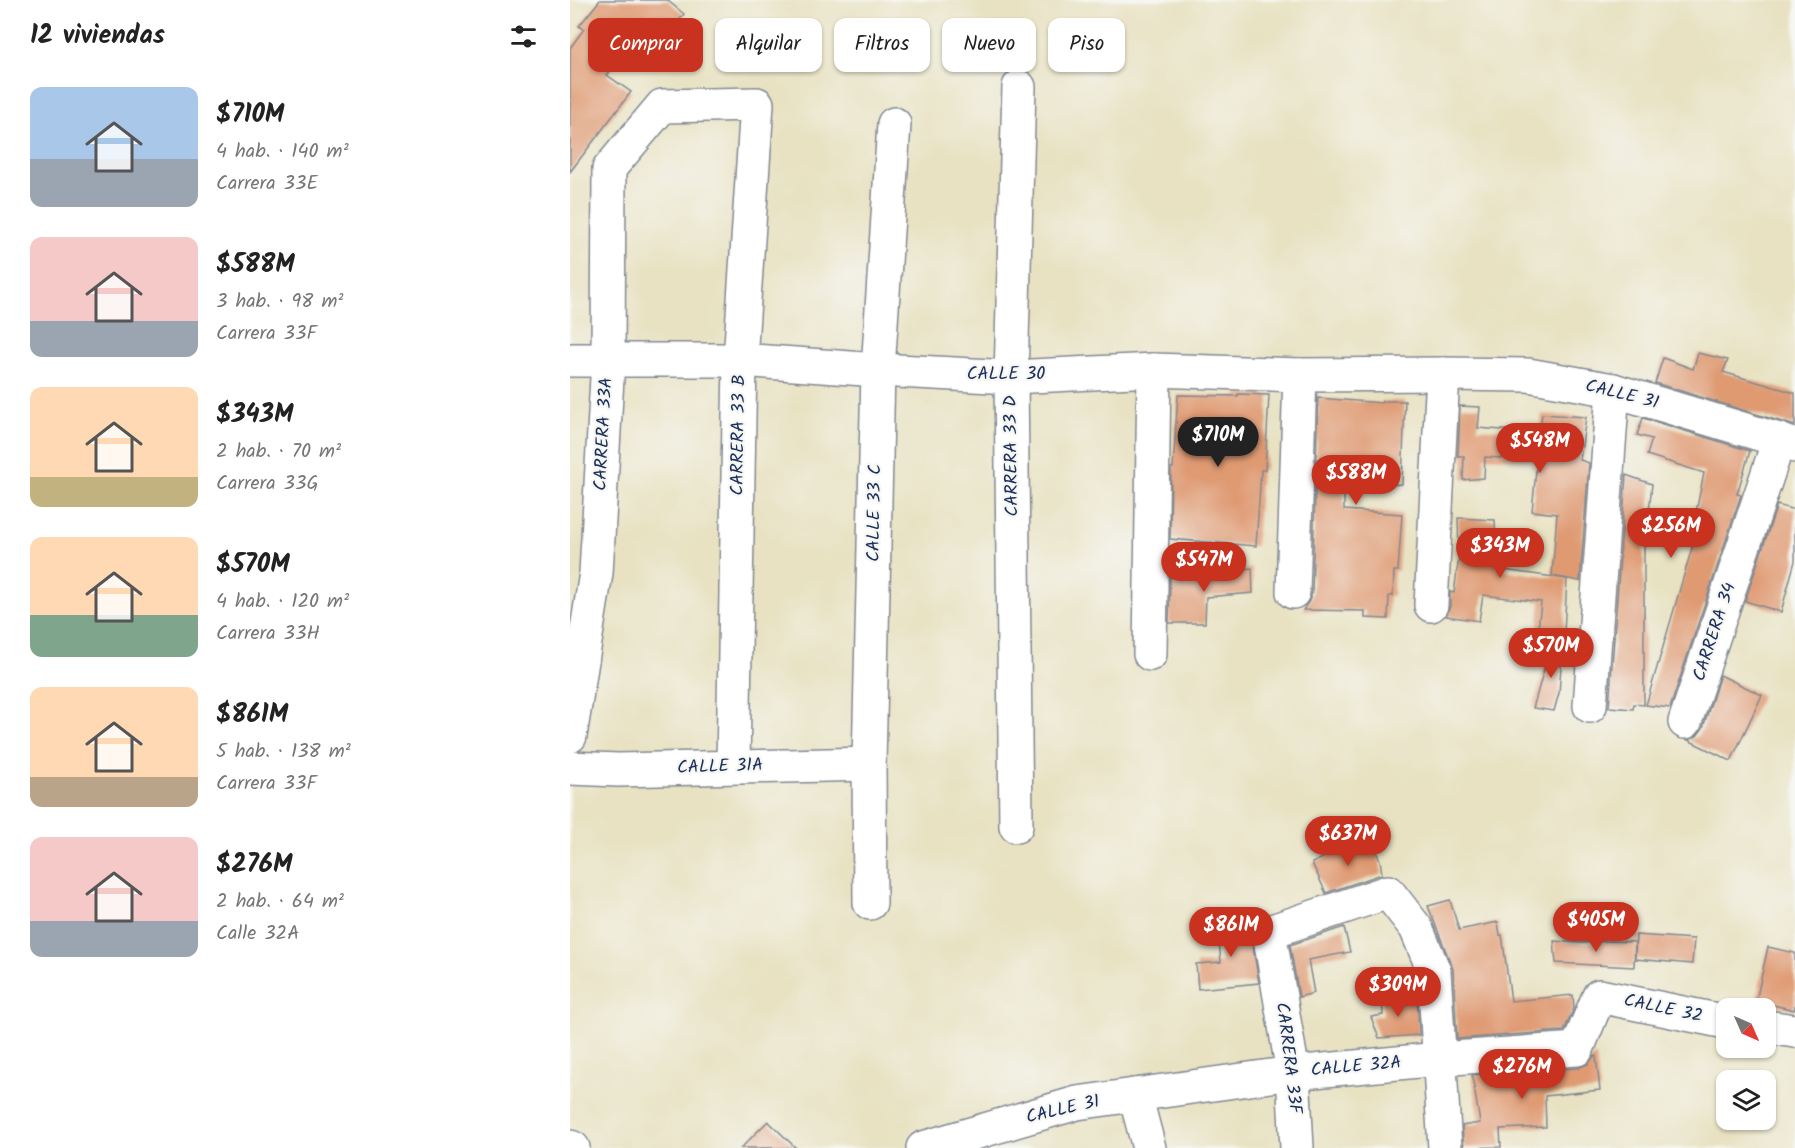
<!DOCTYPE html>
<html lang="es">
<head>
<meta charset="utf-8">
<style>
  :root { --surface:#fff; --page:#f6f6f6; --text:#222; --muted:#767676; --accent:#c8321e }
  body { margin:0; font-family:Kalam,sans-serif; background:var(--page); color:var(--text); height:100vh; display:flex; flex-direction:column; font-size:22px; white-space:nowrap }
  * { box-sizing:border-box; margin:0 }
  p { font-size:20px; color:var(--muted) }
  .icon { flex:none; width:33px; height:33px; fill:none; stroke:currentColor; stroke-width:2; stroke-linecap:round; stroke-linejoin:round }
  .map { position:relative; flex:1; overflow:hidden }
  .sheet { display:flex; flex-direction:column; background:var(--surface); width:570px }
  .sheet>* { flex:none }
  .hud { position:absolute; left:18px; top:18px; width:570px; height:54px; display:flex; gap:12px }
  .needle { width:39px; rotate:135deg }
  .fabs { position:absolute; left:1146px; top:998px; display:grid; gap:12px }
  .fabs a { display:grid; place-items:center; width:60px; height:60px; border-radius:12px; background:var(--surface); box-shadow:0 2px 4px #0004; font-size:30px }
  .price { position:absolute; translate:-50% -51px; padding:0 14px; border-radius:21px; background:var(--accent); color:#fff; font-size:20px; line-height:39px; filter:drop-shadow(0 2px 3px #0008) }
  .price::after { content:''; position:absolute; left:50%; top:36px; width:18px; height:14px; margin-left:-9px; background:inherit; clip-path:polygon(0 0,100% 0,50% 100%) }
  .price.current { background:#222; color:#fff }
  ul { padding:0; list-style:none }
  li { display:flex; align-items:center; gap:18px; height:150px; padding:0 30px }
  li span { display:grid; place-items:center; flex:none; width:168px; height:120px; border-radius:12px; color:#555 }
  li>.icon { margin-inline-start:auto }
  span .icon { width:72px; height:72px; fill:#fffc; stroke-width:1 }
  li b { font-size:26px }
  h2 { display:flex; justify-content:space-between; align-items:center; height:72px; padding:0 30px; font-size:26px }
  .pill { padding:0 21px; border-radius:12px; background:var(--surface); box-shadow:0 2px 4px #0004; font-size:21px; line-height:54px }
  .pill.current { background:var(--accent); color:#fff }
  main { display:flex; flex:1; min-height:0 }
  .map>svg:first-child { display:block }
</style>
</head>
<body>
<main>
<section class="sheet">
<h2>12 viviendas<svg class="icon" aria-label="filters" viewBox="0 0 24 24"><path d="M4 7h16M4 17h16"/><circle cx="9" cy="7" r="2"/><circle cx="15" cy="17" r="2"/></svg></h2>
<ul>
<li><span style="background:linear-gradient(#a9c7e8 60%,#9aa5b1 0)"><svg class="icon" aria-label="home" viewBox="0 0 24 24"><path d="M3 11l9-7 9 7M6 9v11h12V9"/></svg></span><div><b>$710M</b><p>4 hab. · 140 m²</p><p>Carrera 33E</p></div></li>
<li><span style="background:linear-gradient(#f6c9c9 70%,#9aa5b1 0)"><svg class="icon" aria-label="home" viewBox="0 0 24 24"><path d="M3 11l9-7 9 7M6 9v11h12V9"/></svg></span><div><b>$588M</b><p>3 hab. · 98 m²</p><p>Carrera 33F</p></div></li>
<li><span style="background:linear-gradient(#ffd9b3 75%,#c2b280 0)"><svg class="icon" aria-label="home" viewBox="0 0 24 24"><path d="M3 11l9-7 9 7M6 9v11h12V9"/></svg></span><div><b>$343M</b><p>2 hab. · 70 m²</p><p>Carrera 33G</p></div></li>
<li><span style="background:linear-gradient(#ffd9b3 65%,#7fa58c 0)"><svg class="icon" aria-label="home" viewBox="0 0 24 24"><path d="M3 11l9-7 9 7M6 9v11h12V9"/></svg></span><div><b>$570M</b><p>4 hab. · 120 m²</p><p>Carrera 33H</p></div></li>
<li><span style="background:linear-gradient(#ffd9b3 75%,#b9a48a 0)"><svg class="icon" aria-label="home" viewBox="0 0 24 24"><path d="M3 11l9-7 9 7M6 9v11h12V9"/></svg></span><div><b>$861M</b><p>5 hab. · 138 m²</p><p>Carrera 33F</p></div></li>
<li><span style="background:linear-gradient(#f6c9c9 70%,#9aa5b1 0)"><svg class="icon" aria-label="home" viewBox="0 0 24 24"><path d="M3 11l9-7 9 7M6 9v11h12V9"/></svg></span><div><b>$276M</b><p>2 hab. · 64 m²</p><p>Calle 32A</p></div></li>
</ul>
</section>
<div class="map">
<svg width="1225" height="1148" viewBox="0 0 1225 1148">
  <rect width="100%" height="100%" fill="#f6f6f2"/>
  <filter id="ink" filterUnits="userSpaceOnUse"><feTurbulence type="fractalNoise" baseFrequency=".0167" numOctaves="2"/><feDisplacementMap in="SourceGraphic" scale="12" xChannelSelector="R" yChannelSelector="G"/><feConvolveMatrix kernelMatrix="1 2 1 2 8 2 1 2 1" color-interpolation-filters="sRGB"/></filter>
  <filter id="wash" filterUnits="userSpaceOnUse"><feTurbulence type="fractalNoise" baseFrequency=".008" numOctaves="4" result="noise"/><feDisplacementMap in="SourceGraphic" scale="24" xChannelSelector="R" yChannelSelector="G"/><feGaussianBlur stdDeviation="1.35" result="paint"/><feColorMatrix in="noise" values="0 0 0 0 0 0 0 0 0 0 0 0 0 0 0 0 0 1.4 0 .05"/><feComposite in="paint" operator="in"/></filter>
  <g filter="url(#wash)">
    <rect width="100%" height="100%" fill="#e8e2c2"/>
    <g id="blocks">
      <g fill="#df9a72">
        <polygon points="30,0 97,0 114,14 94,40 76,26 37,75 61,92 0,172 0,48 14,29 9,26"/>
        <polygon points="1128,353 1158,360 1153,372 1225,393 1225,426 1085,383 1093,358 1123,369"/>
        <polygon points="668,394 699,395 695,470 691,470 686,546 600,539 601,468 603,468 608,395 668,396"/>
        <polygon points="748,398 812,403 812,401 835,401 832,484 774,488 774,510 832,514 828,571 824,571 823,596 819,596 818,619 795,618 795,611 733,610 739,601 742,593"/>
        <polygon points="890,406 910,407 908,428 969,433 972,414 1016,417 1010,460 1019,463 1010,581 982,576 987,514 962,511 967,460 915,457 914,478 893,480 894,456 888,456"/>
        <polygon points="1073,418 1180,451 1167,494 1171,495 1100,708 1076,705 1124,541 1074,535 1074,705 1064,704 1063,709 1039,707 1056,475 1082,484 1079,512 1125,517 1134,473 1077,455 1082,439 1067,435"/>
        <polygon points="1207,505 1225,510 1225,561 1211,612 1175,601"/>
        <polygon points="888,518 925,520 927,569 997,579 994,633 968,629 971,602 913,595 909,621 876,616 880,606 880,592 884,593 889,556"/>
        <polygon points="682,568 683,593 636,597 635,623 599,623 600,577"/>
        <polygon points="983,638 993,640 989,693 984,711 963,708"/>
        <polygon points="1150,675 1192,695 1161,761 1118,740 1127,736 1133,728"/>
        <polygon points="800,840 810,860 812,874 756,893 742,863 769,850 771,854"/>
        <polygon points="880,900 889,930 928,922 930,935 932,935 941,1001 1003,995 1004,1008 994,1031 887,1039 883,969 858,906"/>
        <polygon points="682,919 681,935 689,983 628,989 626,964 651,962 647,923"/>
        <polygon points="774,927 780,952 738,960 744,993 729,997 720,945"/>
        <polygon points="1066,935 1124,939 1122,964 1065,959"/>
        <polygon points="984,941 1011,943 1040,941 1065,942 1064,967 986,963"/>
        <polygon points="1198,947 1225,953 1225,1010 1186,1001"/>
        <polygon points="815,997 847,997 849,1035 809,1038 801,1017 813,1015 812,999 815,999"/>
        <polygon points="1024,1056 1026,1056 1030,1090 975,1096 976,1127 930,1129 931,1147 894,1148 892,1126 910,1123 902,1075 1008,1068 1018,1064"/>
        <polygon points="198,1121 226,1148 171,1148"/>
      </g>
    </g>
  </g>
  <g filter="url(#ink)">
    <use href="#blocks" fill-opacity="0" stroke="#828890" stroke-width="1.5"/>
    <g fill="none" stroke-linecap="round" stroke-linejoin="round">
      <g stroke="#828890" stroke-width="36">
        <g id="minor">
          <polyline points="0,360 170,360 308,370 441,377 584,370 730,375 873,374 958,375 1043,390 1209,440 1225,446"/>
          <polyline points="723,592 730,375"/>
          <polyline points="861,605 873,374"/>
          <polyline points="580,654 584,370"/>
          <polyline points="1020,706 1043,390"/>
          <polyline points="1115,722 1209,440"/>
          <polyline points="0,736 26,573 38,360 39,169 92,106 187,104 170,360 163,766"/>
          <polyline points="0,768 48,770 299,764"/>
          <polyline points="446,826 441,377 449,87"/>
          <polyline points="300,903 299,764 308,370 324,124"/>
          <polyline points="1196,1027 1225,1031"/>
          <polyline points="565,1095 579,1148"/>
          <polyline points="0,1147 3,1148"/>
          <polyline points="353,1148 507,1103 723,1073 869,1059 1007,1049 1029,996 1156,1022"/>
          <polyline points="727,1148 723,1073 699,932 818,892 846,928 864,971 875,1148"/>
        </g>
      </g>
      <use href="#minor" stroke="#fff" stroke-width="33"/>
    </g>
  </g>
  <g text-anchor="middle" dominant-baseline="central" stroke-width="4.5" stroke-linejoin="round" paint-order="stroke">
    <g font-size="18" fill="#1b2f5e" stroke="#f6f6f2">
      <text x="436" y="374">CALLE 30</text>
      <text transform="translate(1052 395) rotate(14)">CALLE 31</text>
      <text transform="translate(34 434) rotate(-87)">CARRERA 33A</text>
      <text transform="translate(169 435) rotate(-89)">CARRERA 33 B</text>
      <text transform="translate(442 456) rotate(-91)">CARRERA 33 D</text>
      <text transform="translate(305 513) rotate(-89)">CALLE 33 C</text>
      <text transform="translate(1145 632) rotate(-72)">CARRERA 34</text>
      <text transform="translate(150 767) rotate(-2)">CALLE 31A</text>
      <text transform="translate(1093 1009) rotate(12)">CALLE 32</text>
      <text transform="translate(718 1058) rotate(83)">CARRERA 33F</text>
      <text transform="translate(786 1067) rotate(-5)">CALLE 32A</text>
      <text transform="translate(493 1110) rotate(-13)">CALLE 31</text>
    </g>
  </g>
</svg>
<div class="fabs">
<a><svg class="needle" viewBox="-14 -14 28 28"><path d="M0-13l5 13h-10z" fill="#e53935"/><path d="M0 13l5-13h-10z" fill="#767676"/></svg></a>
<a><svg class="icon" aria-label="layers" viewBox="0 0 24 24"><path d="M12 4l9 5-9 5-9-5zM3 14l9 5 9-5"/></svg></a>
</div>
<b class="price current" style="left:648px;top:468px">$710M</b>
<b class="price" style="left:970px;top:474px">$548M</b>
<b class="price" style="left:786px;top:506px">$588M</b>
<b class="price" style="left:1101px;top:559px">$256M</b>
<b class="price" style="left:930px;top:579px">$343M</b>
<b class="price" style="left:634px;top:593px">$547M</b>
<b class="price" style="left:981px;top:679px">$570M</b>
<b class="price" style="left:778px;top:867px">$637M</b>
<b class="price" style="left:1026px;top:953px">$405M</b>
<b class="price" style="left:661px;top:958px">$861M</b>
<b class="price" style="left:828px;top:1018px">$309M</b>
<b class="price" style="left:952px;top:1100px">$276M</b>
<div class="hud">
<a class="pill current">Comprar</a>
<a class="pill">Alquilar</a>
<a class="pill">Filtros</a>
<a class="pill">Nuevo</a>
<a class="pill">Piso</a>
</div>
</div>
</main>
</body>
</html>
